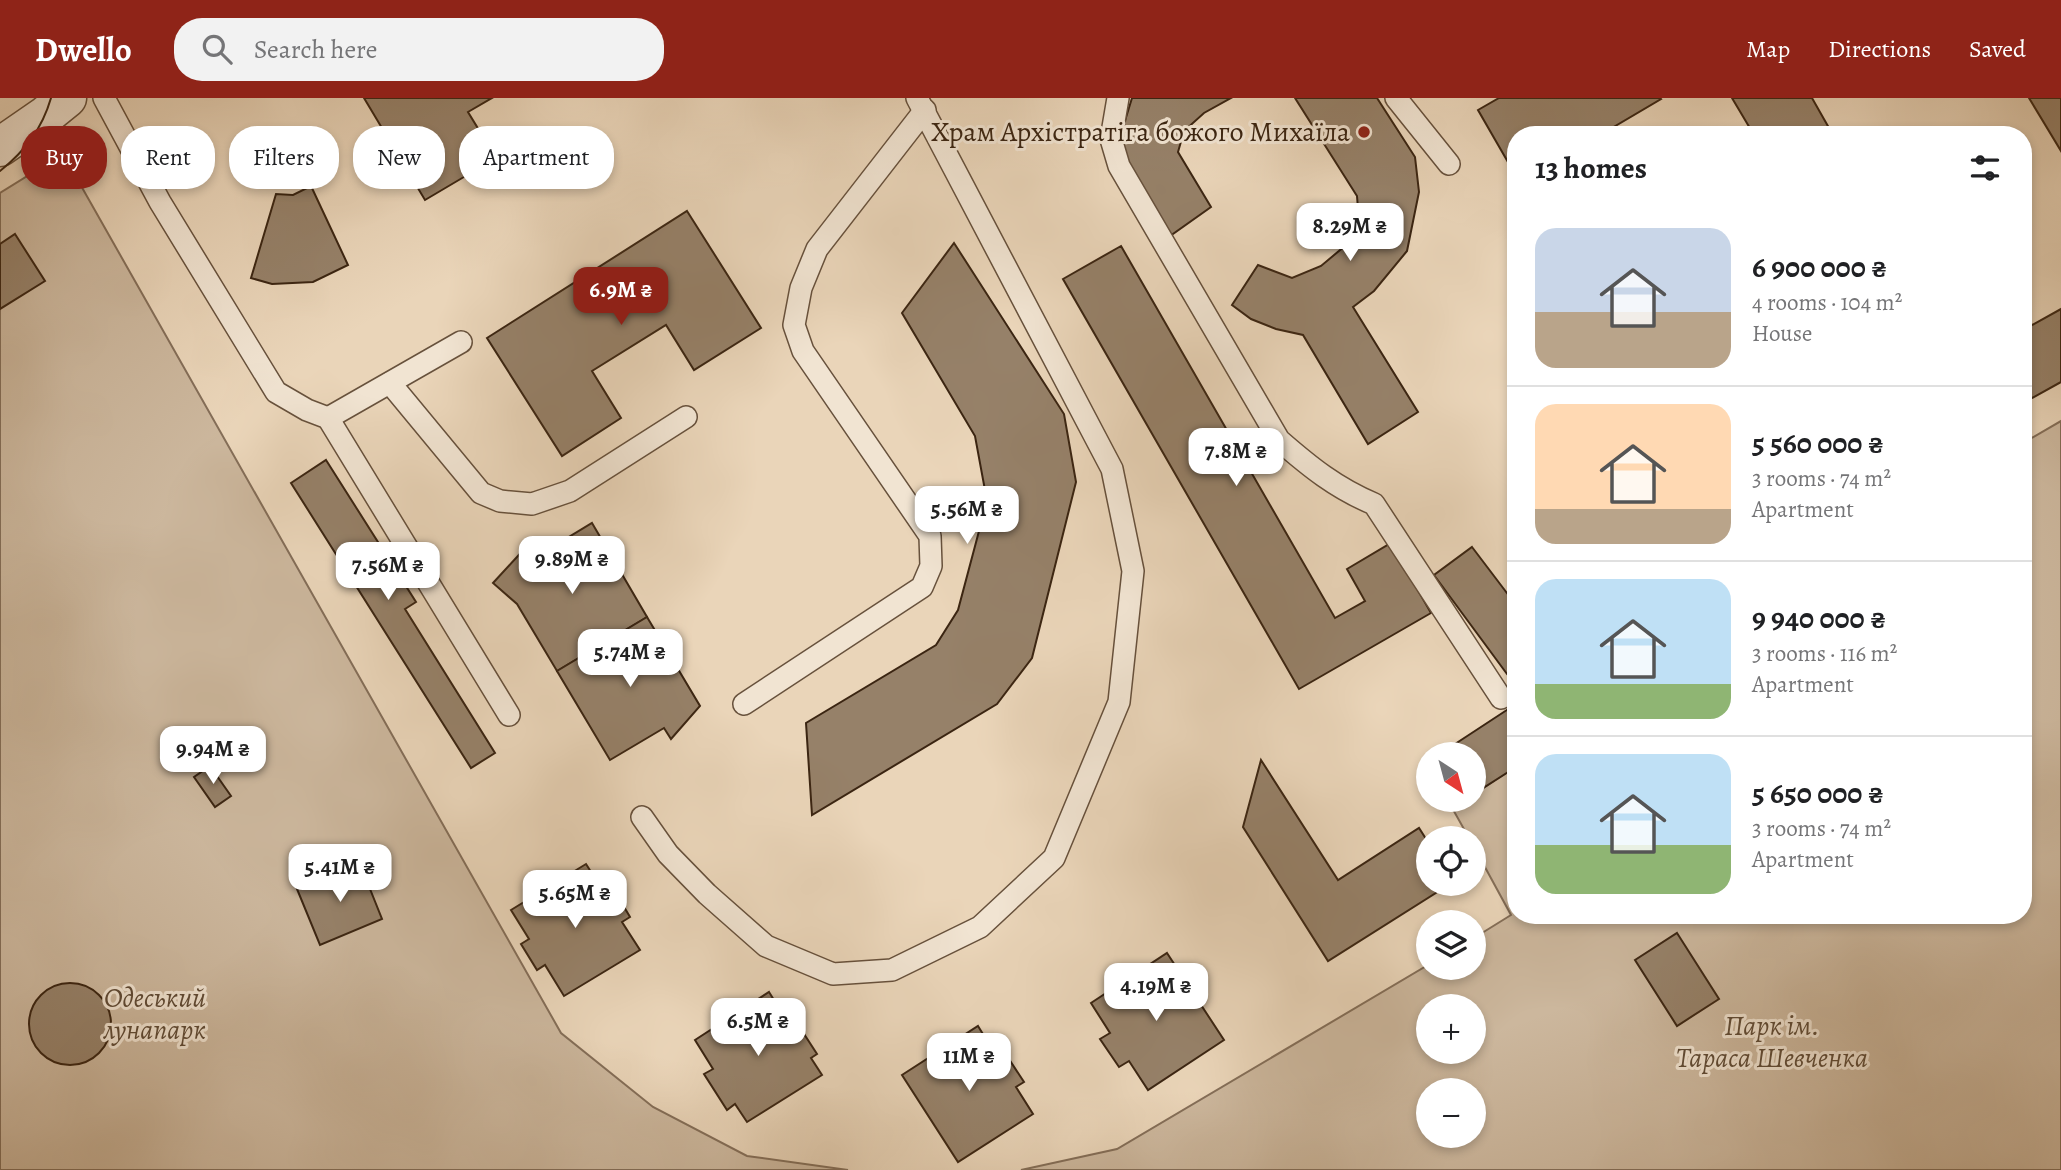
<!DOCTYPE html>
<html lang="en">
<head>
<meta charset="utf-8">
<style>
  :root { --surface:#fff; --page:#f2f2f2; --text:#202124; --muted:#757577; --line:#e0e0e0; --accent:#8f2418 }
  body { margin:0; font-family:Alegreya,serif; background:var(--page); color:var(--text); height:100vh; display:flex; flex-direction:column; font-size:26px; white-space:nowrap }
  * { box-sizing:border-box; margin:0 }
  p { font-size:23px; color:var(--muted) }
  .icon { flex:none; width:38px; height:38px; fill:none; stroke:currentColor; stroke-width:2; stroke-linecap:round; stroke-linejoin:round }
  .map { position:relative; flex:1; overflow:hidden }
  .drawer { position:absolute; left:1507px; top:28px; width:525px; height:798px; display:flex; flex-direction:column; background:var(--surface); border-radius:28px; box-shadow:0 4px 10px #0003 }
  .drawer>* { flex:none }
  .banner { position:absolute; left:21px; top:28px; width:665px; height:63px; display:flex; gap:14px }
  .needle { width:46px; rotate:144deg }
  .fabs { position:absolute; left:1416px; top:644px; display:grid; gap:14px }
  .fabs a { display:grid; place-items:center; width:70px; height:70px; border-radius:50%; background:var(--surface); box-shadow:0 4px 10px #0003; font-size:35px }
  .price { position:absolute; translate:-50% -60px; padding:0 16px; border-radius:14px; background:#fff; color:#222; font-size:23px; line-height:46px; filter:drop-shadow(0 2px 4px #0008) }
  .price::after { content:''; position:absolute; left:50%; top:42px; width:21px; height:16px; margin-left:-10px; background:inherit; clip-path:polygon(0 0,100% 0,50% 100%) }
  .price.current { background:var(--accent); color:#fff }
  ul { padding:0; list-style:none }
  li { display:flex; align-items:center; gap:21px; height:175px; padding:0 28px }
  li+li { border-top:2px solid var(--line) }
  li span { display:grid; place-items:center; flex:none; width:196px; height:140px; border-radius:21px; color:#555 }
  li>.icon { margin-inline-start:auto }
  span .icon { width:84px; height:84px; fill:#fffc; stroke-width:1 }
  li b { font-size:30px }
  h2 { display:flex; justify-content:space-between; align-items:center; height:84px; padding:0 28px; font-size:30px }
  .chip { padding:0 24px; border-radius:28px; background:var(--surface); box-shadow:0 4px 10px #0003; font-size:24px; line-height:63px }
  .chip.current { background:var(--accent); color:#fff }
  header { display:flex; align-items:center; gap:42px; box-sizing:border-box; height:98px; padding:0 35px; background:var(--accent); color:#fff }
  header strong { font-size:33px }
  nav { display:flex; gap:38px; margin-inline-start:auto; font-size:24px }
  .search { width:490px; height:63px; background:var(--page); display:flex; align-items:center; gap:18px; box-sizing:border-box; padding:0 24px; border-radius:28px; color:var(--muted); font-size:26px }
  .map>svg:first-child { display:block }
</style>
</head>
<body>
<header>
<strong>Dwello</strong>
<div class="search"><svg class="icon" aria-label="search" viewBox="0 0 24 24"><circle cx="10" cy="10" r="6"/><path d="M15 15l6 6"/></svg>Search here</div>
<nav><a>Map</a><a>Directions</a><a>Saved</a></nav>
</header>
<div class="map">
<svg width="2061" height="1072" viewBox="0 0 2061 1072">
  <rect width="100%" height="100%" fill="#ead5b9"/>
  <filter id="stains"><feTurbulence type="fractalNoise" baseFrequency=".00286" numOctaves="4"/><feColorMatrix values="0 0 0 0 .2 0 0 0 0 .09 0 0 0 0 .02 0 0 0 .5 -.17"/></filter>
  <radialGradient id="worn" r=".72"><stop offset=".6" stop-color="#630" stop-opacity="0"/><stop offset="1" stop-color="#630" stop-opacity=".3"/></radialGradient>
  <g fill="#ccb79d" stroke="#846e58" stroke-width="2" fill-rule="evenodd">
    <polygon points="63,56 561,935 653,1009 747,1058 848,1072 0,1072 0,95"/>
    <path d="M2061,323V1072H1021L1117,1051L1428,867V870H1474V840L1511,817L1474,749V740H1469L1451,708L1463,702H1474V696L1515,669L1516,817H2023V345ZM1428,908H1474V954H1428ZM1428,992H1474V1038H1428Z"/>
  </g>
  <g fill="#968169" stroke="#3b2512" stroke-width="2">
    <polygon points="364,0 492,0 468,14 496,60 425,102"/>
    <polygon points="1132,0 1231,0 1204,15 1184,33 1178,54 1211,109 1170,138 1124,66 1120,39"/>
    <polygon points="1295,0 1377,0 1415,59 1419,94 1407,153 1374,193 1353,209 1418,314 1368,346 1303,237 1276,231 1251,221 1232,207 1258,167 1292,180 1321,168 1346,147 1359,124 1357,98"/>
    <polygon points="1499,0 1660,0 1661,1 1600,37 1516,37 1516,78 1478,12"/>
    <polygon points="1732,0 1812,0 1833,37 1754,37"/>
    <polygon points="2029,0 2061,0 2061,53"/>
    <polygon points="311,88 348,167 313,184 272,186 251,180 276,96 293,97"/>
    <polygon points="687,113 761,230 694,272 666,227 592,273 621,320 562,358 487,240"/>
    <polygon points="15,136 45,183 0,211 0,146"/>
    <polygon points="954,145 1064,316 1076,384 1032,560 997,606 812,717 806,625 936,547 958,512 987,403 975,338 902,215"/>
    <polygon points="1121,148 1335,520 1365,503 1347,471 1391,445 1431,515 1299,591 1063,181"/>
    <polygon points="2061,211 2061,284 2023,305 2023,232"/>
    <polygon points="326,362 416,504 405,511 495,655 471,670 291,385"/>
    <polygon points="592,425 647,519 557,573 517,506 493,485 528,447 539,457"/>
    <polygon points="1472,449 1516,507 1516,570 1507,576 1434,477"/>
    <polygon points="647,519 700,608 671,641 664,630 610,662 557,573"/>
    <polygon points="1516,606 1516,669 1480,692 1474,682 1474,656 1457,656 1452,648"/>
    <polygon points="1261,662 1338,782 1419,730 1428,744 1428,786 1450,786 1328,863 1243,729"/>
    <polygon points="210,668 231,698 215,709 194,679"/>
    <polygon points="360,766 382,821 320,847 297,791"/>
    <polygon points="586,766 605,796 614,792 630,819 622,824 640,852 564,898 545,867 537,872 521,846 529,841 511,812"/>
    <polygon points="1677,835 1719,901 1677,928 1635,862"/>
    <polygon points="1167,855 1224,942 1148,992 1129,963 1119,969 1100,941 1110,935 1091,905"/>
    <circle cx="70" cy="926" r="41"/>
    <polygon points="769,894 787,923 793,919 817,956 811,960 822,977 747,1024 735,1006 727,1012 704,976 713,971 695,942"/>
    <polygon points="978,928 997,959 1005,955 1024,984 1016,989 1033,1016 958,1064 902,977"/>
  </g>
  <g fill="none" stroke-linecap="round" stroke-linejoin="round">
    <g stroke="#67513c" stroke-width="24">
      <g id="service">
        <polyline points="104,0 160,104 276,294 307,312 328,320 509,617"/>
        <path d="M1118,0L1111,41L1119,68L1279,342C1310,369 1336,390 1374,406L1501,600"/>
        <polyline points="1396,0 1449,66"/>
        <polyline points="390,285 481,395 500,403 532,406 570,393 686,319"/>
        <polyline points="328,320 461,244"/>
        <polyline points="744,606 922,489 931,468 930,438 803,253 794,227 801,190 817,151 925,12"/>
        <polyline points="642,719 668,756 707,796 766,848 833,876 892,872 980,829 1054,760 1119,604 1133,473 1112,371 917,0"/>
      </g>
    </g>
    <g stroke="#67513c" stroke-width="41">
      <polyline id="tertiary" points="0,49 46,17 67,0"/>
    </g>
    <use href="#service" stroke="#f1e4d2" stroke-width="21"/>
    <use href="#tertiary" stroke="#f1e4d2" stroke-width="38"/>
    <path stroke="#3b2512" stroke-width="2" d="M0,73C25,53 42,31 51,0"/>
  </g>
  <circle fill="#8f2418" stroke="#f1e4d2" stroke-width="2.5" cx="1364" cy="34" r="7"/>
  <g text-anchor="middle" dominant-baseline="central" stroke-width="6" stroke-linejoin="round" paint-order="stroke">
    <g font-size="28" fill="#3b2512" stroke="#f1e4d2" text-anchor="end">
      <text x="1350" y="34">Храм Архістратіга божого Михаїла</text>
    </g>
    <g font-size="28" font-style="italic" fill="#5f4a35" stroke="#f1e4d2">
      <text x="155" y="900">Одеський<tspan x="155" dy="32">лунапарк</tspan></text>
      <text x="1772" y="928">Парк ім.<tspan x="1772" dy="32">Тараса Шевченка</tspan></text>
    </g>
  </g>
  <rect width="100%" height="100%" filter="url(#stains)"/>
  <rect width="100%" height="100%" fill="url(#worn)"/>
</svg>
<div class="fabs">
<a><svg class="needle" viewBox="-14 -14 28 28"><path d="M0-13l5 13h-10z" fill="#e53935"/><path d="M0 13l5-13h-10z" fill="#757577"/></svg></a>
<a><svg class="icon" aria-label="locate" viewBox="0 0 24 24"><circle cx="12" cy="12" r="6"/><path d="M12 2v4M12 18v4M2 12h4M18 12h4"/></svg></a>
<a><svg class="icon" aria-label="layers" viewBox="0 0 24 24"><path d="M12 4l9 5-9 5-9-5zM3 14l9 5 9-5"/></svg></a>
<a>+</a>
<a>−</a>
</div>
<b class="price" style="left:1350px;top:165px">8.29M ₴</b>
<b class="price current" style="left:621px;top:229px">6.9M ₴</b>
<b class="price" style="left:1236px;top:390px">7.8M ₴</b>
<b class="price" style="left:967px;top:448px">5.56M ₴</b>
<b class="price" style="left:572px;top:498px">9.89M ₴</b>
<b class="price" style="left:388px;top:504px">7.56M ₴</b>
<b class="price" style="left:630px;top:591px">5.74M ₴</b>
<b class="price" style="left:213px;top:688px">9.94M ₴</b>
<b class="price" style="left:340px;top:806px">5.41M ₴</b>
<b class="price" style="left:575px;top:832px">5.65M ₴</b>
<b class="price" style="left:1156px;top:925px">4.19M ₴</b>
<b class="price" style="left:758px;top:960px">6.5M ₴</b>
<b class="price" style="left:969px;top:995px">11M ₴</b>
<div class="banner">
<a class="chip current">Buy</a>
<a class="chip">Rent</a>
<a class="chip">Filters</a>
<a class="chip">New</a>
<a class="chip">Apartment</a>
</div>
<section class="drawer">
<h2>13 homes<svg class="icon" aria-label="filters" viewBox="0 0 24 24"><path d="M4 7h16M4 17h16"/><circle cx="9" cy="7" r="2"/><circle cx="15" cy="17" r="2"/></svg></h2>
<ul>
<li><span style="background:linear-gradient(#c9d6e8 60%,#b9a48a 0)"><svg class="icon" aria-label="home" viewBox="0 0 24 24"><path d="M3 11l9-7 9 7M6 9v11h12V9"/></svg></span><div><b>6 900 000 ₴</b><p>4 rooms · 104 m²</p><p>House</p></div></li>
<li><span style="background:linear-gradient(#ffd9b3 75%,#b9a48a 0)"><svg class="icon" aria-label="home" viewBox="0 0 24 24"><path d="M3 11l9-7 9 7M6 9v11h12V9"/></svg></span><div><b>5 560 000 ₴</b><p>3 rooms · 74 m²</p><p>Apartment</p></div></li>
<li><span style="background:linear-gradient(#bfe0f5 75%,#8fb573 0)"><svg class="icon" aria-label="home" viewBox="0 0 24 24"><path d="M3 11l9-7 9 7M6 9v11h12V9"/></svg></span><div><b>9 940 000 ₴</b><p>3 rooms · 116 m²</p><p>Apartment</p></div></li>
<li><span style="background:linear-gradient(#bfe0f5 65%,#8fb573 0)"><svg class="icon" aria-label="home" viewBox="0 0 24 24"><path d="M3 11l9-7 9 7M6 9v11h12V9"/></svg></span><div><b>5 650 000 ₴</b><p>3 rooms · 74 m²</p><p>Apartment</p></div></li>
</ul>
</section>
</div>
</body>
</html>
